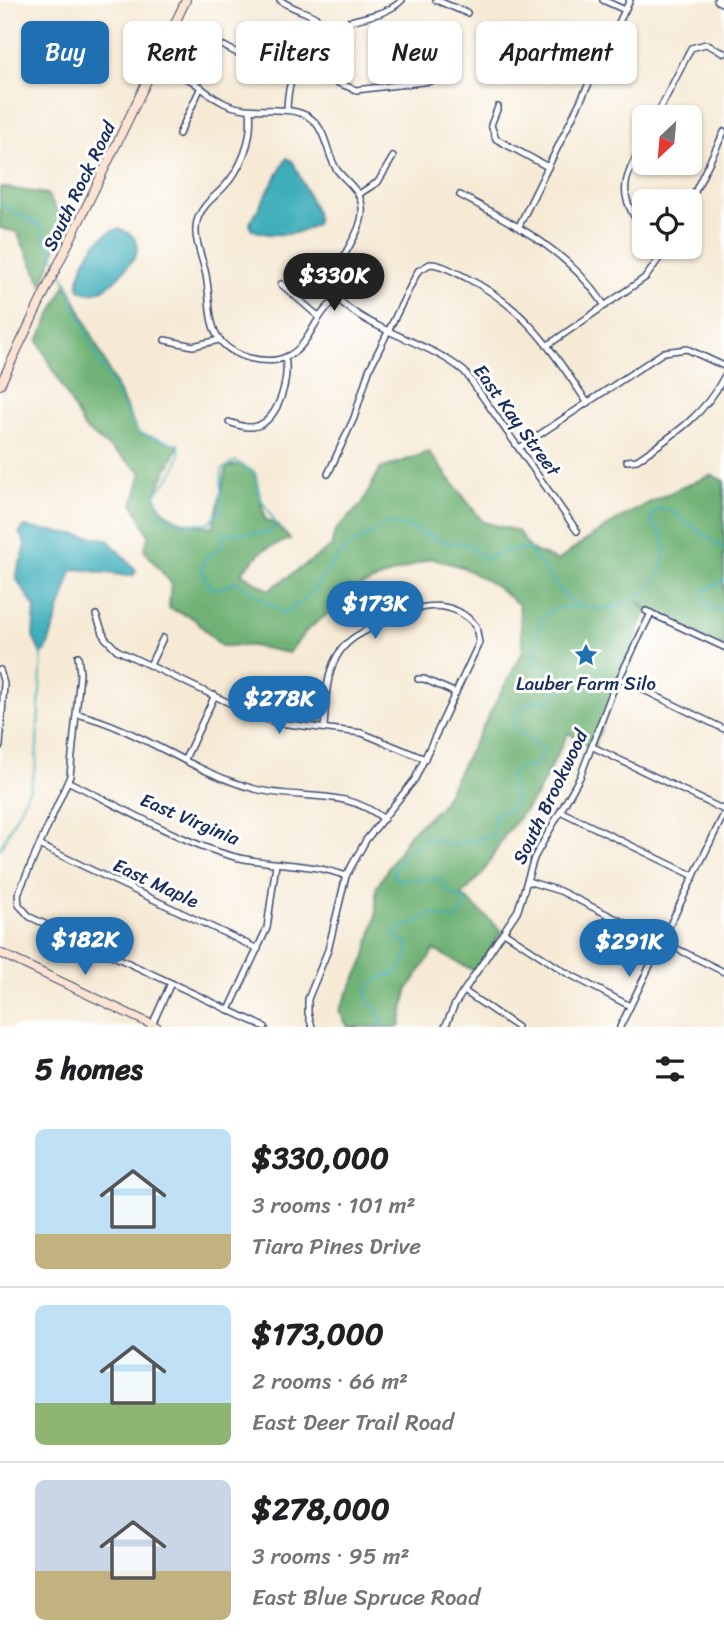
<!DOCTYPE html>
<html lang="en">
<head>
<meta charset="utf-8">
<style>
  :root { --surface:#fff; --page:#f6f6f6; --text:#202124; --muted:#757577; --line:#e0e0e0; --accent:#1f6fb2 }
  body { margin:0; font-family:Sriracha,sans-serif; background:var(--page); color:var(--text); height:100vh; display:flex; flex-direction:column; font-size:26px; white-space:nowrap }
  * { box-sizing:border-box; margin:0 }
  p { font-size:23px; color:var(--muted) }
  .icon { flex:none; width:38px; height:38px; fill:none; stroke:currentColor; stroke-width:2; stroke-linecap:round; stroke-linejoin:round }
  .map { position:relative; height:1027px; overflow:hidden }
  .details { display:flex; flex-direction:column; background:var(--surface); flex:1 }
  .details>* { flex:none }
  .guide { position:absolute; left:21px; top:21px; width:682px; height:63px; display:flex; gap:14px }
  .needle { width:46px; rotate:206deg }
  .tools { position:absolute; left:632px; top:105px; display:grid; gap:14px }
  .tools a { display:grid; place-items:center; width:70px; height:70px; border-radius:10px; background:var(--surface); box-shadow:0 2px 5px #0004; font-size:35px }
  .price { position:absolute; translate:-50% -60px; padding:0 16px; border-radius:24px; background:var(--accent); color:#fff; font-size:23px; line-height:46px; filter:drop-shadow(0 2px 4px #0008) }
  .price::after { content:''; position:absolute; left:50%; top:42px; width:21px; height:16px; margin-left:-10px; background:inherit; clip-path:polygon(0 0,100% 0,50% 100%) }
  .price.current { background:#222; color:#fff }
  ul { padding:0; list-style:none }
  li { display:flex; align-items:center; gap:21px; height:175px; padding:0 35px }
  li+li { border-top:2px solid var(--line) }
  li span { display:grid; place-items:center; flex:none; width:196px; height:140px; border-radius:10px; color:#555 }
  li>.icon { margin-inline-start:auto }
  span .icon { width:84px; height:84px; fill:#fffc; stroke-width:1 }
  li b { font-size:30px }
  h2 { display:flex; justify-content:space-between; align-items:center; height:84px; padding:0 35px; font-size:30px }
  .chip { padding:0 24px; border-radius:10px; background:var(--surface); box-shadow:0 2px 5px #0004; font-size:24px; line-height:63px }
  .chip.current { background:var(--accent); color:#fff }
  .map>svg:first-child { display:block }
</style>
</head>
<body>
<div class="map">
<svg width="724" height="1027" viewBox="0 0 724 1027">
  <rect width="100%" height="100%" fill="#fff"/>
  <filter id="ink" filterUnits="userSpaceOnUse"><feTurbulence type="fractalNoise" baseFrequency=".0143" numOctaves="2"/><feDisplacementMap in="SourceGraphic" scale="14" xChannelSelector="R" yChannelSelector="G"/><feConvolveMatrix kernelMatrix="1 2 1 2 8 2 1 2 1" color-interpolation-filters="sRGB"/></filter>
  <filter id="wash" filterUnits="userSpaceOnUse"><feTurbulence type="fractalNoise" baseFrequency=".00686" numOctaves="4" result="noise"/><feDisplacementMap in="SourceGraphic" scale="28" xChannelSelector="R" yChannelSelector="G"/><feGaussianBlur stdDeviation="1.57" result="paint"/><feColorMatrix in="noise" values="0 0 0 0 0 0 0 0 0 0 0 0 0 0 0 0 0 1.4 0 .05"/><feComposite in="paint" operator="in"/></filter>
  <g filter="url(#wash)">
    <rect width="100%" height="100%" fill="#f6ead5"/>
    <g fill="#6fb275" stroke="#45706a" stroke-width="2">
      <polygon points="0,187 47,194 65,225 42,285 17,232 0,228"/>
      <path d="M67,282L138,433L179,445L155,494C163,523 188,523 213,527L227,467L240,464L255,473L265,519L276,524L290,539L263,550L241,573L269,590L331,547L335,531L362,504L380,469L429,452L483,522L518,531L530,549L558,561C605,524 656,496 712,475L724,481V647L651,613L637,600L646,611L593,749L568,733L536,796L505,835L483,873L462,895L502,931L476,972L434,950L407,991L400,1027H348L339,1011L365,959L376,916V888L410,833L440,807L523,651L519,605L496,586L462,567L431,558L363,585L305,632L289,653L252,646H221L193,618L169,608L171,583L144,550L149,535L133,504L142,472L85,429L38,341Z"/>
    </g>
    <g fill="#3eaeba" stroke="#2c6e8c" stroke-width="2">
      <path d="M287,158L293,162L316,212L317,222C303,237 268,237 251,229L250,223Z"/>
      <path d="M119,229C133,233 140,241 136,256C124,271 99,304 79,289C76,268 98,231 119,229Z"/>
      <path d="M24,527L107,539L136,570L134,575L129,576L78,569L72,571L46,651L41,654L33,637L35,608L16,578C16,561 34,550 19,533Z"/>
    </g>
    <g fill="none" stroke-linecap="round" stroke-linejoin="round">
      <g stroke="#3eaeba" stroke-width="2">
        <polyline points="0,204 39,225 56,260"/>
        <path d="M60,268L99,361L138,433L179,445C183,463 167,482 155,494L163,515L185,524L208,523L220,512L222,470L235,461L255,473L260,497L276,524L268,533H224L221,547L205,559L202,570L210,587L218,589L236,581L283,613C310,605 324,569 344,550C358,537 372,539 385,523L409,527L444,542L467,544L485,559L506,550L530,549C541,565 565,603 584,607C630,617 680,578 660,530L651,526L653,514L660,508L671,511L724,549"/>
        <polyline points="724,580 704,591 705,604 724,612"/>
        <polyline points="0,849 30,788 36,764 42,653"/>
        <path d="M384,1027L376,1008L367,998V988L384,976L396,974L405,962L409,944L396,938L394,933C406,922 416,927 430,913L454,920L462,914L466,901L447,891L440,879L397,880L393,872L403,855L426,837L452,845L491,836L496,827L494,814L510,810L516,801L509,776L520,767H533L544,751L517,730L513,720L523,705L553,698L557,687L535,655L541,618L557,608L578,606"/>
      </g>
    </g>
  </g>
  <g filter="url(#ink)">
    <g fill="none" stroke-linecap="round" stroke-linejoin="round">
      <g stroke="#3c4b70" stroke-width="8">
        <g id="minor">
          <path d="M280,0C297,13 317,11 328,30"/>
          <polyline points="436,0 467,13"/>
          <polyline points="603,0 625,10"/>
          <polyline points="533,44 594,74"/>
          <polyline points="224,46 259,65 313,73 356,90 431,81"/>
          <path d="M156,62C184,68 199,91 224,103C254,118 294,100 315,122C327,135 327,155 337,170C349,185 364,192 362,214C359,244 325,267 338,299C373,333 428,341 465,372L577,531"/>
          <polyline points="160,64 189,80"/>
          <polyline points="498,107 491,125 496,139 548,167"/>
          <path d="M287,109C288,69 308,34 347,22C366,16 387,15 402,0"/>
          <path d="M250,111C253,139 242,169 222,189C213,198 203,205 198,218C191,235 203,258 206,275C213,313 203,344 249,358C261,361 275,362 286,357C312,346 313,313 338,299"/>
          <polyline points="656,117 691,48 706,44 724,53"/>
          <polyline points="179,134 201,87"/>
          <path d="M644,141C623,183 616,191 644,232"/>
          <polyline points="359,194 378,182 393,157"/>
          <path d="M460,195C517,225 569,251 605,306"/>
          <polyline points="690,202 724,132"/>
          <polyline points="519,226 630,0"/>
          <polyline points="281,284 318,316"/>
          <polyline points="165,340 193,346 219,340"/>
          <polyline points="548,345 646,277 667,247"/>
          <path d="M229,422C238,425 247,429 257,426C279,419 290,378 285,358"/>
          <polyline points="519,448 664,352 687,349 724,366"/>
          <path d="M627,461L637,460C672,436 704,416 724,377"/>
          <path d="M328,474L354,418L369,370L418,271L430,264C442,264 454,272 465,277C525,307 550,348 587,402"/>
          <polyline points="646,611 724,647"/>
          <polyline points="96,615 105,638 117,650 259,717 279,723 362,733 425,759"/>
          <polyline points="78,656 80,674 70,776 18,894 19,905 30,917 265,1027"/>
          <polyline points="150,665 163,638"/>
          <polyline points="0,670 4,684 0,746"/>
          <polyline points="619,678 724,729"/>
          <polyline points="418,679 424,679 456,693"/>
          <polyline points="233,704 241,688"/>
          <path d="M77,714C140,729 193,773 255,789C301,801 344,787 384,819"/>
          <polyline points="593,747 724,810"/>
          <polyline points="185,759 215,695"/>
          <path d="M69,782C118,805 184,844 235,857C271,866 310,862 346,876"/>
          <polyline points="562,812 694,876"/>
          <polyline points="41,846 258,949"/>
          <polyline points="527,881 560,891 724,972"/>
          <polyline points="504,932 565,972 630,1006"/>
          <polyline points="464,991 517,1027"/>
          <polyline points="229,1010 267,928 276,864"/>
          <polyline points="151,1027 171,983"/>
          <path d="M312,1027L308,1013V999L328,950L346,876L366,840L415,779L479,643L476,626C447,592 409,609 377,625C361,633 345,640 336,658C325,678 326,705 324,727"/>
          <polyline points="445,1027 455,1004 518,910 534,858 580,777 612,693 651,613"/>
          <polyline points="620,1027 724,814"/>
        </g>
      </g>
      <g stroke="#3c4b70" stroke-width="10">
        <polyline id="tertiary" points="718,0 724,3"/>
      </g>
      <g stroke="#3c4b70" stroke-width="10">
        <g id="secondary">
          <polyline points="0,385 186,0"/>
          <polyline points="0,953 157,1027"/>
        </g>
      </g>
      <use href="#minor" stroke="#fff" stroke-width="5"/>
      <use href="#tertiary" stroke="#fff" stroke-width="7"/>
      <use href="#secondary" stroke="#fde3d1" stroke-width="8"/>
    </g>
  </g>
  <defs>
    <g id="sight-bare" transform="scale(1.89)"><path d="M0-6L1.8-2.2L6-1.7L2.9 1.2L3.7 5.4L0 3.3L-3.7 5.4L-2.9 1.2L-6-1.7L-1.8-2.2Z" fill="#1f6fb2" stroke="#fff" stroke-width="2.5" paint-order="stroke"/></g>
  </defs>
  <g fill-rule="evenodd">
    <use href="#sight-bare" x="586" y="655"/>
  </g>
  <g text-anchor="middle" dominant-baseline="central" stroke-width="6" stroke-linejoin="round" paint-order="stroke">
    <g font-size="19" fill="#1b2f5e" stroke="#fff">
      <text transform="translate(79 186) rotate(-64)">South Rock Road</text>
      <text transform="translate(517 420) rotate(54)">East Kay Street</text>
      <text transform="translate(550 797) rotate(-64)">South Brookwood</text>
      <text transform="translate(190 819) rotate(23)">East Virginia</text>
      <text transform="translate(156 883) rotate(25)">East Maple</text>
    </g>
    <g font-size="19" fill="#1b2f5e" stroke="#fff">
      <text x="586" y="683">Lauber Farm Silo</text>
    </g>
  </g>
</svg>
<div class="tools">
<a><svg class="needle" viewBox="-14 -14 28 28"><path d="M0-13l5 13h-10z" fill="#e53935"/><path d="M0 13l5-13h-10z" fill="#757577"/></svg></a>
<a><svg class="icon" aria-label="locate" viewBox="0 0 24 24"><circle cx="12" cy="12" r="6"/><path d="M12 2v4M12 18v4M2 12h4M18 12h4"/></svg></a>
</div>
<b class="price current" style="left:334px;top:313px">$330K</b>
<b class="price" style="left:375px;top:641px">$173K</b>
<b class="price" style="left:279px;top:736px">$278K</b>
<b class="price" style="left:85px;top:977px">$182K</b>
<b class="price" style="left:629px;top:979px">$291K</b>
<div class="guide">
<a class="chip current">Buy</a>
<a class="chip">Rent</a>
<a class="chip">Filters</a>
<a class="chip">New</a>
<a class="chip">Apartment</a>
</div>
</div>
<section class="details">
<h2>5 homes<svg class="icon" aria-label="filters" viewBox="0 0 24 24"><path d="M4 7h16M4 17h16"/><circle cx="9" cy="7" r="2"/><circle cx="15" cy="17" r="2"/></svg></h2>
<ul>
<li><span style="background:linear-gradient(#bfe0f5 75%,#c2b280 0)"><svg class="icon" aria-label="home" viewBox="0 0 24 24"><path d="M3 11l9-7 9 7M6 9v11h12V9"/></svg></span><div><b>$330,000</b><p>3 rooms · 101 m²</p><p>Tiara Pines Drive</p></div></li>
<li><span style="background:linear-gradient(#bfe0f5 70%,#8fb573 0)"><svg class="icon" aria-label="home" viewBox="0 0 24 24"><path d="M3 11l9-7 9 7M6 9v11h12V9"/></svg></span><div><b>$173,000</b><p>2 rooms · 66 m²</p><p>East Deer Trail Road</p></div></li>
<li><span style="background:linear-gradient(#c9d6e8 65%,#c2b280 0)"><svg class="icon" aria-label="home" viewBox="0 0 24 24"><path d="M3 11l9-7 9 7M6 9v11h12V9"/></svg></span><div><b>$278,000</b><p>3 rooms · 95 m²</p><p>East Blue Spruce Road</p></div></li>
</ul>
</section>
</body>
</html>
